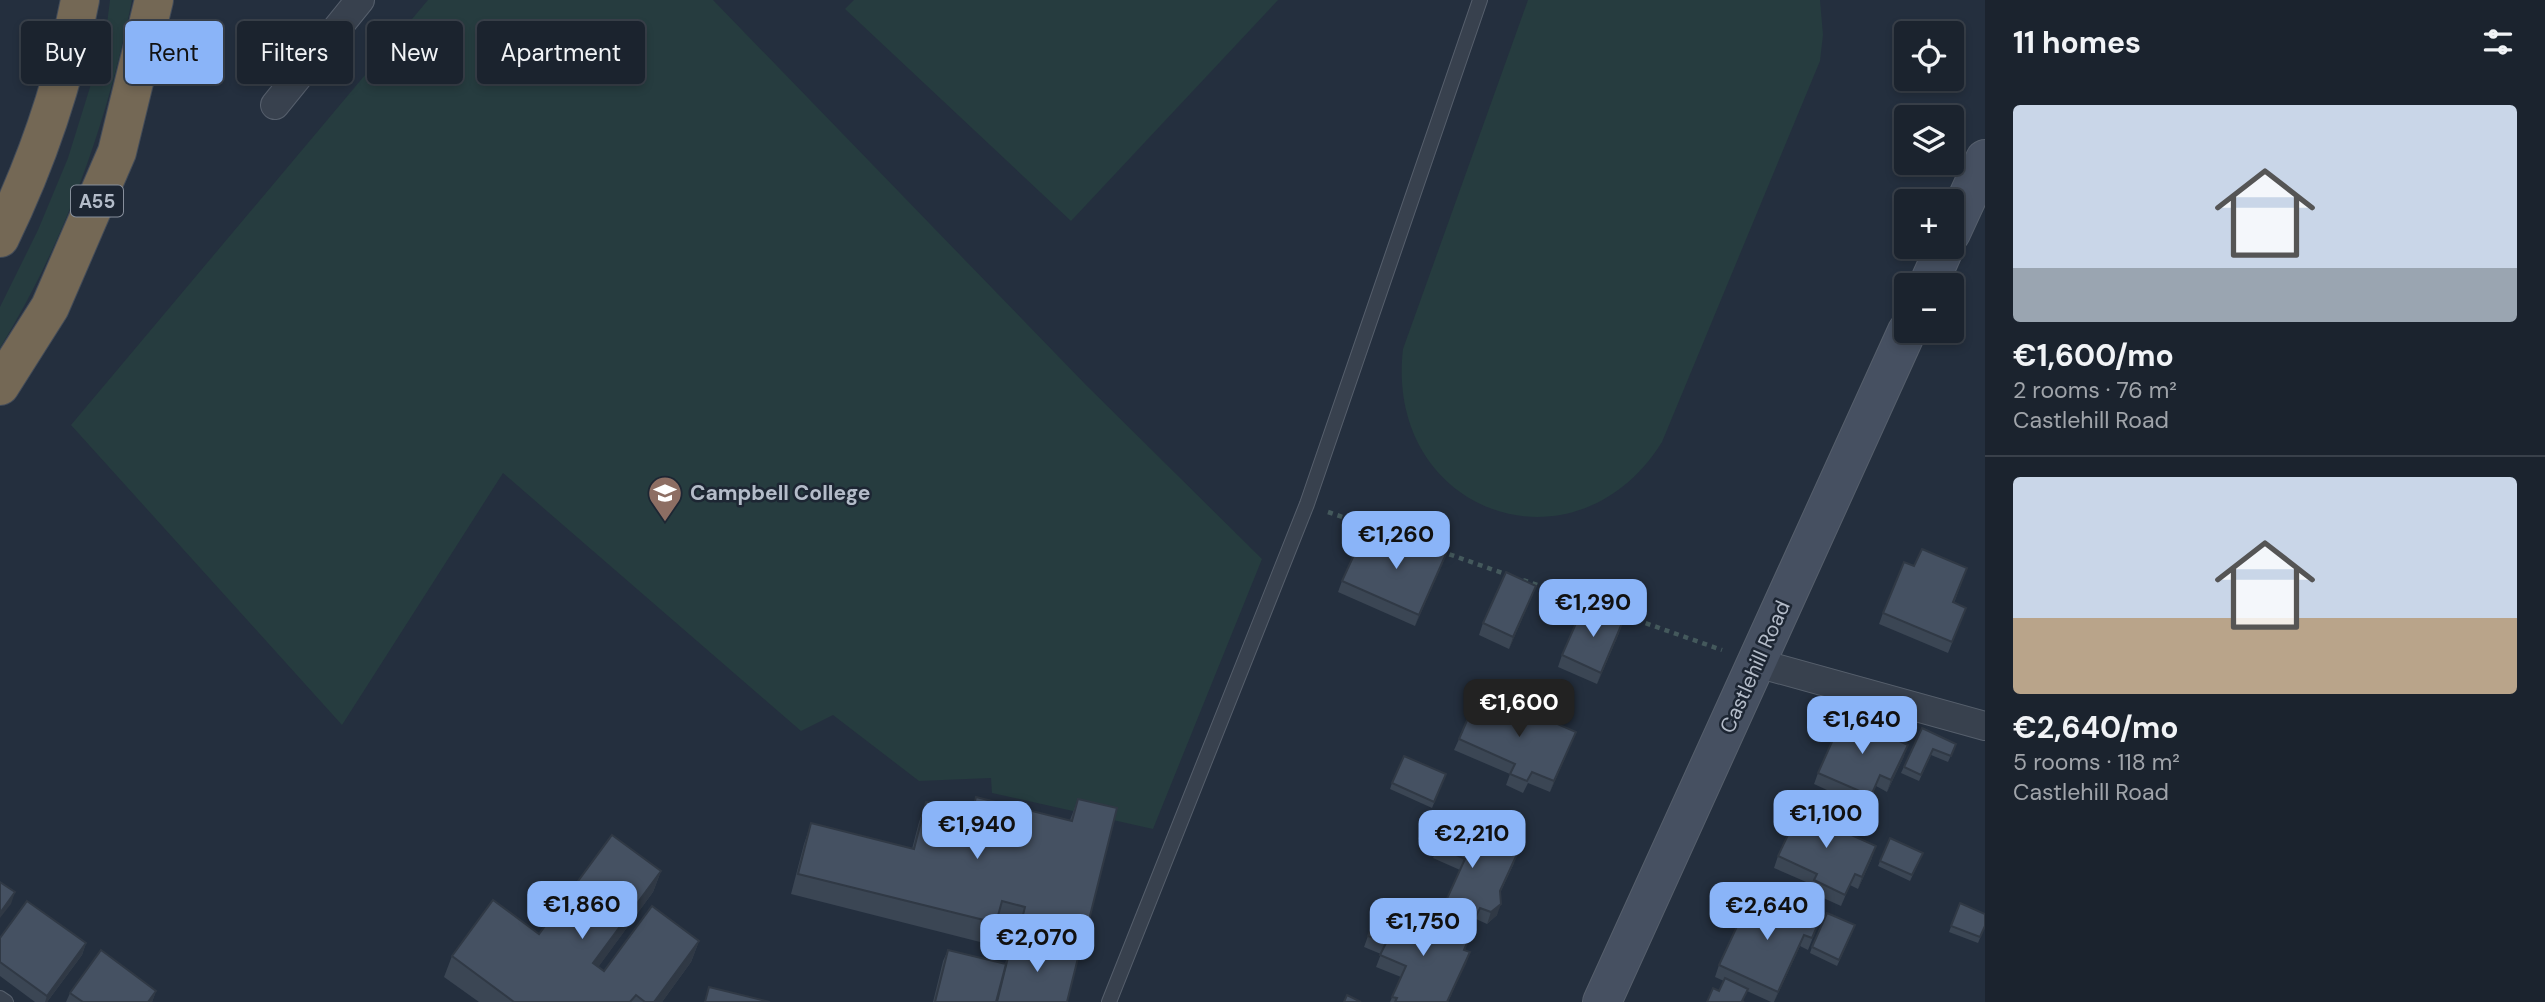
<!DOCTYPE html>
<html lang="en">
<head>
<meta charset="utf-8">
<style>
  :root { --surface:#1b232e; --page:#282f3a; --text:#f1f3f6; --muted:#a0a4aa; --line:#39404a; --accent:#8ab4f8 }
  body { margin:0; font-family:"DM Sans",sans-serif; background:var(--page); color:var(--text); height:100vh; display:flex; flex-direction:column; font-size:26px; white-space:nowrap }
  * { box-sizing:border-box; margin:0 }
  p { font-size:23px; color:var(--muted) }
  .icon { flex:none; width:38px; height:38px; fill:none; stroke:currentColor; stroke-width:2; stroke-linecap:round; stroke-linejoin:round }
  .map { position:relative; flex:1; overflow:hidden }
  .details { display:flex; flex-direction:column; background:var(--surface); width:560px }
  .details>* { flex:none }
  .banner { position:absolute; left:21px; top:21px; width:665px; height:63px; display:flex; gap:14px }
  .buttons { position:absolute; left:1894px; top:21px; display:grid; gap:14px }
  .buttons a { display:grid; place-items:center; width:70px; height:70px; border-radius:7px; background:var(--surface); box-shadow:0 4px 10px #0003,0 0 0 2px var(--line); font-size:35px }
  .price { position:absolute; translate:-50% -60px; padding:0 16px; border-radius:14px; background:var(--accent); color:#111; font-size:23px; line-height:46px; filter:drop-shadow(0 2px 4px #0008) }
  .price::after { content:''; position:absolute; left:50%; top:42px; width:21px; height:16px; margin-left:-10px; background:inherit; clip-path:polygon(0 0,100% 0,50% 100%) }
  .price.active { background:#222; color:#fff }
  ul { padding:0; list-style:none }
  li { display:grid; align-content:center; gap:14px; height:371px; padding:0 28px }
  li+li { border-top:2px solid var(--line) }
  li span { display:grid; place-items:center; height:217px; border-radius:7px; color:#555 }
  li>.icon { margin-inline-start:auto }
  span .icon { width:126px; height:126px; fill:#fffc; stroke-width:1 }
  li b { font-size:30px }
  h2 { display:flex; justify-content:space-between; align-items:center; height:84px; padding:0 28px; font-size:30px }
  .tag { padding:0 24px; border-radius:7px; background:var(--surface); box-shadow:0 4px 10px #0003,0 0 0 2px var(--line); font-size:24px; line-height:63px }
  .tag.active { background:var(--accent); color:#111 }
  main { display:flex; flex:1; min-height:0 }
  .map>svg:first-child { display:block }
</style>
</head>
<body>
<main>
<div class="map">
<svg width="1985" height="1002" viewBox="0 0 1985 1002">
  <rect width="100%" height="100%" fill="#242f3e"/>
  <g fill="#263c3f">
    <path d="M110,0H132C108,121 65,242 0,348V307L38,230L68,158L105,39Z"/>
    <polygon points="428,0 713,0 1086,385 1262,559 1153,829 992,793 991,778 919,781 833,715 801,731 503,473 342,725 71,425"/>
    <polygon points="854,0 1278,0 1071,221 845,9"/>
    <path d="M1528,0H1820L1823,35L1820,61L1662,442C1575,581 1384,513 1403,349Z"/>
  </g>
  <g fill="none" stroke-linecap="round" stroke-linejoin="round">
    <g stroke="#565f6c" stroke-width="16">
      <g id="lane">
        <polyline points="0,998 6,1002"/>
        <polyline points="1109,1002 1307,504 1480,0"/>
      </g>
    </g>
    <g stroke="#565f6c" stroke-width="30">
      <g id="street">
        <polyline points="275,105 360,0"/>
        <polyline points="1757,663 1985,726"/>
      </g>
    </g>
    <g stroke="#565f6c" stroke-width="40">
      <g id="secondary">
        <polyline points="1951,233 1985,159"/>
        <polyline points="1928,285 1945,247"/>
        <polyline points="1602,1002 1907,331"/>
      </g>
    </g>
    <g stroke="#434c59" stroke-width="40">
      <g id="highway">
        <path d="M0,238C37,162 64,83 80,0"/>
        <polyline points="0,386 50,307 117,152 154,0"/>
      </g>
    </g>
    <g stroke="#44595c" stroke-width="4.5" stroke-dasharray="5 5" stroke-linecap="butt">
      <polyline points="1328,512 1392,534"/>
      <polyline points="1440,551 1508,575"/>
      <polyline points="1523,580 1722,650"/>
    </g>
    <use href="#lane" stroke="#38414e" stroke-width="14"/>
    <use href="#street" stroke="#38414e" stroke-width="28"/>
    <use href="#secondary" stroke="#465061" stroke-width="38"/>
    <use href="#highway" stroke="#746855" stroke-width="38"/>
  </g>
  <g fill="#3b4654">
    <polygon points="1380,553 1446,554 1415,626 1338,592 1342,581"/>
    <polygon points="1914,566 1967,568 1954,603 1966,608 1948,653 1879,624 1883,613"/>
    <polygon points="1536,586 1509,649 1479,635 1483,623"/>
    <polygon points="1619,633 1597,684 1558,667 1562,655"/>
    <polygon points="1526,719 1576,732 1550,792 1528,783 1523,793 1506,785 1510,774 1454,750 1459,739"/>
    <polygon points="1922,728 1956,744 1948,762 1931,755 1919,781 1901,773"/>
    <polygon points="1904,756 1887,792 1876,786 1866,808 1814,784 1818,773"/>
    <polygon points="1446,774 1432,808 1390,789 1392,783"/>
    <polygon points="976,797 1070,820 1078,799 1086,932 1079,952 1015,936 1018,927 996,922 988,944 791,894 804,844 811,823 912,849 919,822 926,802 973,805"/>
    <polygon points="1841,822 1838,829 1872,858 1858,889 1850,885 1841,906 1810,892 1813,885 1774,868 1778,856"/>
    <polygon points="1422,828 1514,863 1500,893 1497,915 1487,924 1476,919 1468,935 1465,950 1470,952 1448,1002 1390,1002 1401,977 1376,967 1381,954 1364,947 1368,936 1426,933 1437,921 1460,870 1433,858 1437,848 1418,839"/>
    <polygon points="1923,853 1910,881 1878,866 1880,861"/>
    <polygon points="661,871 653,892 598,967 604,971 699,941 691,962 662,1002 479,1002 444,977 452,956 539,934"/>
    <polygon points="1960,903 1985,926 1978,943 1949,932"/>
    <polygon points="1819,922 1808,950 1800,946 1774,1002 1771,1002 1747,991 1719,991 1724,981 1715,977 1719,965"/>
    <polygon points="1853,931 1837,966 1810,953 1812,947"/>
    <polygon points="1013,937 1067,1002 933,1002 943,961 948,950 1005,964"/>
    <polygon points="0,938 86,943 82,955 47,1002 35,1002 0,976"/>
    <polygon points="156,991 152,1002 66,1002 70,993"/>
  </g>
  <g fill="#303945">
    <polygon points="1446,554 1442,565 1415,626 1419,615"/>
    <polygon points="1536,586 1532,597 1509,649 1513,637"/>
    <polygon points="1623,621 1619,633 1597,684 1601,673"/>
    <polygon points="1576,732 1571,744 1550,792 1554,781"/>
    <polygon points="1908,745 1904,756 1887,792 1891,780"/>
    <polygon points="1876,846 1872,858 1858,889 1862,877"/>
    <polygon points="661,871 653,892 586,984 593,963"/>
    <polygon points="15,892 11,904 0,918 0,913"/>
    <polygon points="1501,904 1497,915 1487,924 1491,912"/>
    <polygon points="1804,935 1800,946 1774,1002 1778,992"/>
    <polygon points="699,941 691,962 662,1002 654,1002"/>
    <polygon points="86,943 82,955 47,1002 45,1002 47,996"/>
    <polygon points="1470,952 1466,964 1447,1002"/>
    <polygon points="156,991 152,1002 148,1002"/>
  </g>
  <g fill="#455162" stroke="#303945" stroke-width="2">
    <polygon points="1390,529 1446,554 1419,615 1342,581 1359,544 1380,553"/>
    <polygon points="1922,549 1967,568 1953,602 1966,608 1952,642 1883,613 1904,562 1914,566"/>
    <polygon points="1506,572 1536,586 1513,637 1483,623"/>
    <polygon points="1584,605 1623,621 1601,673 1562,655"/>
    <polygon points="1477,697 1526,719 1530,712 1576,732 1554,781 1532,772 1527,781 1510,774 1515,764 1459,739"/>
    <polygon points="1844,715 1908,745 1891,780 1880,775 1871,796 1818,773"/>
    <polygon points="1922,728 1956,744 1951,756 1933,749 1921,775 1904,767"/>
    <polygon points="1404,756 1446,774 1434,802 1392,783"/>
    <polygon points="976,797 1072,821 1078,799 1117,808 1086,932 1023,915 1025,907 1002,901 996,923 798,874 811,823 914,849 926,802 974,805"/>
    <polygon points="1802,805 1841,822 1838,829 1876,846 1862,877 1855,874 1845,895 1814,880 1817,874 1778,856"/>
    <polygon points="1429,812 1518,852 1500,891 1501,904 1491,912 1480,908 1470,928 1440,914 1465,859 1437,846 1442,837 1422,828"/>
    <polygon points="612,835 661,871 593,963 604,971 652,906 699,941 654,1002 645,1002 636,995 630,1002 514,1002 452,956 493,900 539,934"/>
    <polygon points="1890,838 1923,853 1912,875 1880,861"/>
    <polygon points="0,882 15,892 0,913"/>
    <polygon points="1753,892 1819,922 1812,938 1804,935 1778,992 1719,965"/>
    <polygon points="27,901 86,943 47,996 0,962 0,938"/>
    <polygon points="1960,903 1985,914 1985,926 1980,937 1951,926"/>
    <polygon points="1378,912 1426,933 1432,919 1470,936 1464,950 1470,952 1447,1002 1395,1002 1397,998 1392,997 1406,966 1380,955 1386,943 1368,936"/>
    <polygon points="1827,913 1855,925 1839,960 1812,947"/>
    <polygon points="1013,937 1079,954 1067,1002 997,1002"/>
    <polygon points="101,950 156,991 148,1002 83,1002 70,993"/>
    <polygon points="948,950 1006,964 996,1002 935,1002"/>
    <polygon points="1725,978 1748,989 1742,1001 1744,1002 1707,1002 1713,988 1719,991"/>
    <polygon points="709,987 770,1002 705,1002"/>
    <polygon points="1347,995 1361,1002 1344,1002"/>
  </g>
  <defs>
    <g id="school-pin" transform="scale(1.75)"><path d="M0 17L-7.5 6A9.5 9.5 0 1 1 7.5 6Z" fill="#8d6e63" stroke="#1d2633"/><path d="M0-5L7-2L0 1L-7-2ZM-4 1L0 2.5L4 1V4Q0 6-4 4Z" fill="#fff"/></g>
  </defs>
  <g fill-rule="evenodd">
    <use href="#school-pin" x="665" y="493"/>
  </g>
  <g text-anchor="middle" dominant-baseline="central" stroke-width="5" stroke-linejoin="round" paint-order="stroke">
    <rect fill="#1d2633" stroke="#878f9c" stroke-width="2" x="71" y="185.5" width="52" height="31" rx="5"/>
    <g font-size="19" font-weight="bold" fill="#b4bcc9">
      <text x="97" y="201">A55</text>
    </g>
    <g font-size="21" font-weight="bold" fill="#b4bcc9" stroke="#1d2633" text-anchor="start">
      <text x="690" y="493">Campbell College</text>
    </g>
    <g font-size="21" fill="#b4bcc9" stroke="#1d2633">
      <text transform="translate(1755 667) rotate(-66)">Castlehill Road</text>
    </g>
  </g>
</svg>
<div class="buttons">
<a><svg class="icon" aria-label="locate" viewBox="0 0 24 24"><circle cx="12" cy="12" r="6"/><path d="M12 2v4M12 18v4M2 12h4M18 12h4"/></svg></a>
<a><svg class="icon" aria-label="layers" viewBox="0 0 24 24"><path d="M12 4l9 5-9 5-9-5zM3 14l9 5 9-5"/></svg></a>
<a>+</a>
<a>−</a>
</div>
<b class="price" style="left:1396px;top:571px">€1,260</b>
<b class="price" style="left:1593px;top:639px">€1,290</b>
<b class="price active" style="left:1519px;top:739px">€1,600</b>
<b class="price" style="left:1862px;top:756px">€1,640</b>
<b class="price" style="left:1826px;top:850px">€1,100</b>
<b class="price" style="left:977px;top:861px">€1,940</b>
<b class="price" style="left:1472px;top:870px">€2,210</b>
<b class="price" style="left:582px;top:941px">€1,860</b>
<b class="price" style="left:1767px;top:942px">€2,640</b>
<b class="price" style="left:1423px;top:958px">€1,750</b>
<b class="price" style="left:1037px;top:974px">€2,070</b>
<div class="banner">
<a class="tag">Buy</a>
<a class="tag active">Rent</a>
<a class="tag">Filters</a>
<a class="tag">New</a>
<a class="tag">Apartment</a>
</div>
</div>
<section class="details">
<h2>11 homes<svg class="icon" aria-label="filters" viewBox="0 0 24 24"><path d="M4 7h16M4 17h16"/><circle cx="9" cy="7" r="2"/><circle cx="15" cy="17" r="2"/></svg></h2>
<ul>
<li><span style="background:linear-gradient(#c9d6e8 75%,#9aa5b1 0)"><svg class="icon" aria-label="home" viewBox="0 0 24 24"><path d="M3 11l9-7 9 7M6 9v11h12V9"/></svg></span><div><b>€1,600/mo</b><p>2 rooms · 76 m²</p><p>Castlehill Road</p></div></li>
<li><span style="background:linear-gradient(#c9d6e8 65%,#b9a48a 0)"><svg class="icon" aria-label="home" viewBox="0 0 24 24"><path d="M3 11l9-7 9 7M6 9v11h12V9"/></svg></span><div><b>€2,640/mo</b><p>5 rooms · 118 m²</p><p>Castlehill Road</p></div></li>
</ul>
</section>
</main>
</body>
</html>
